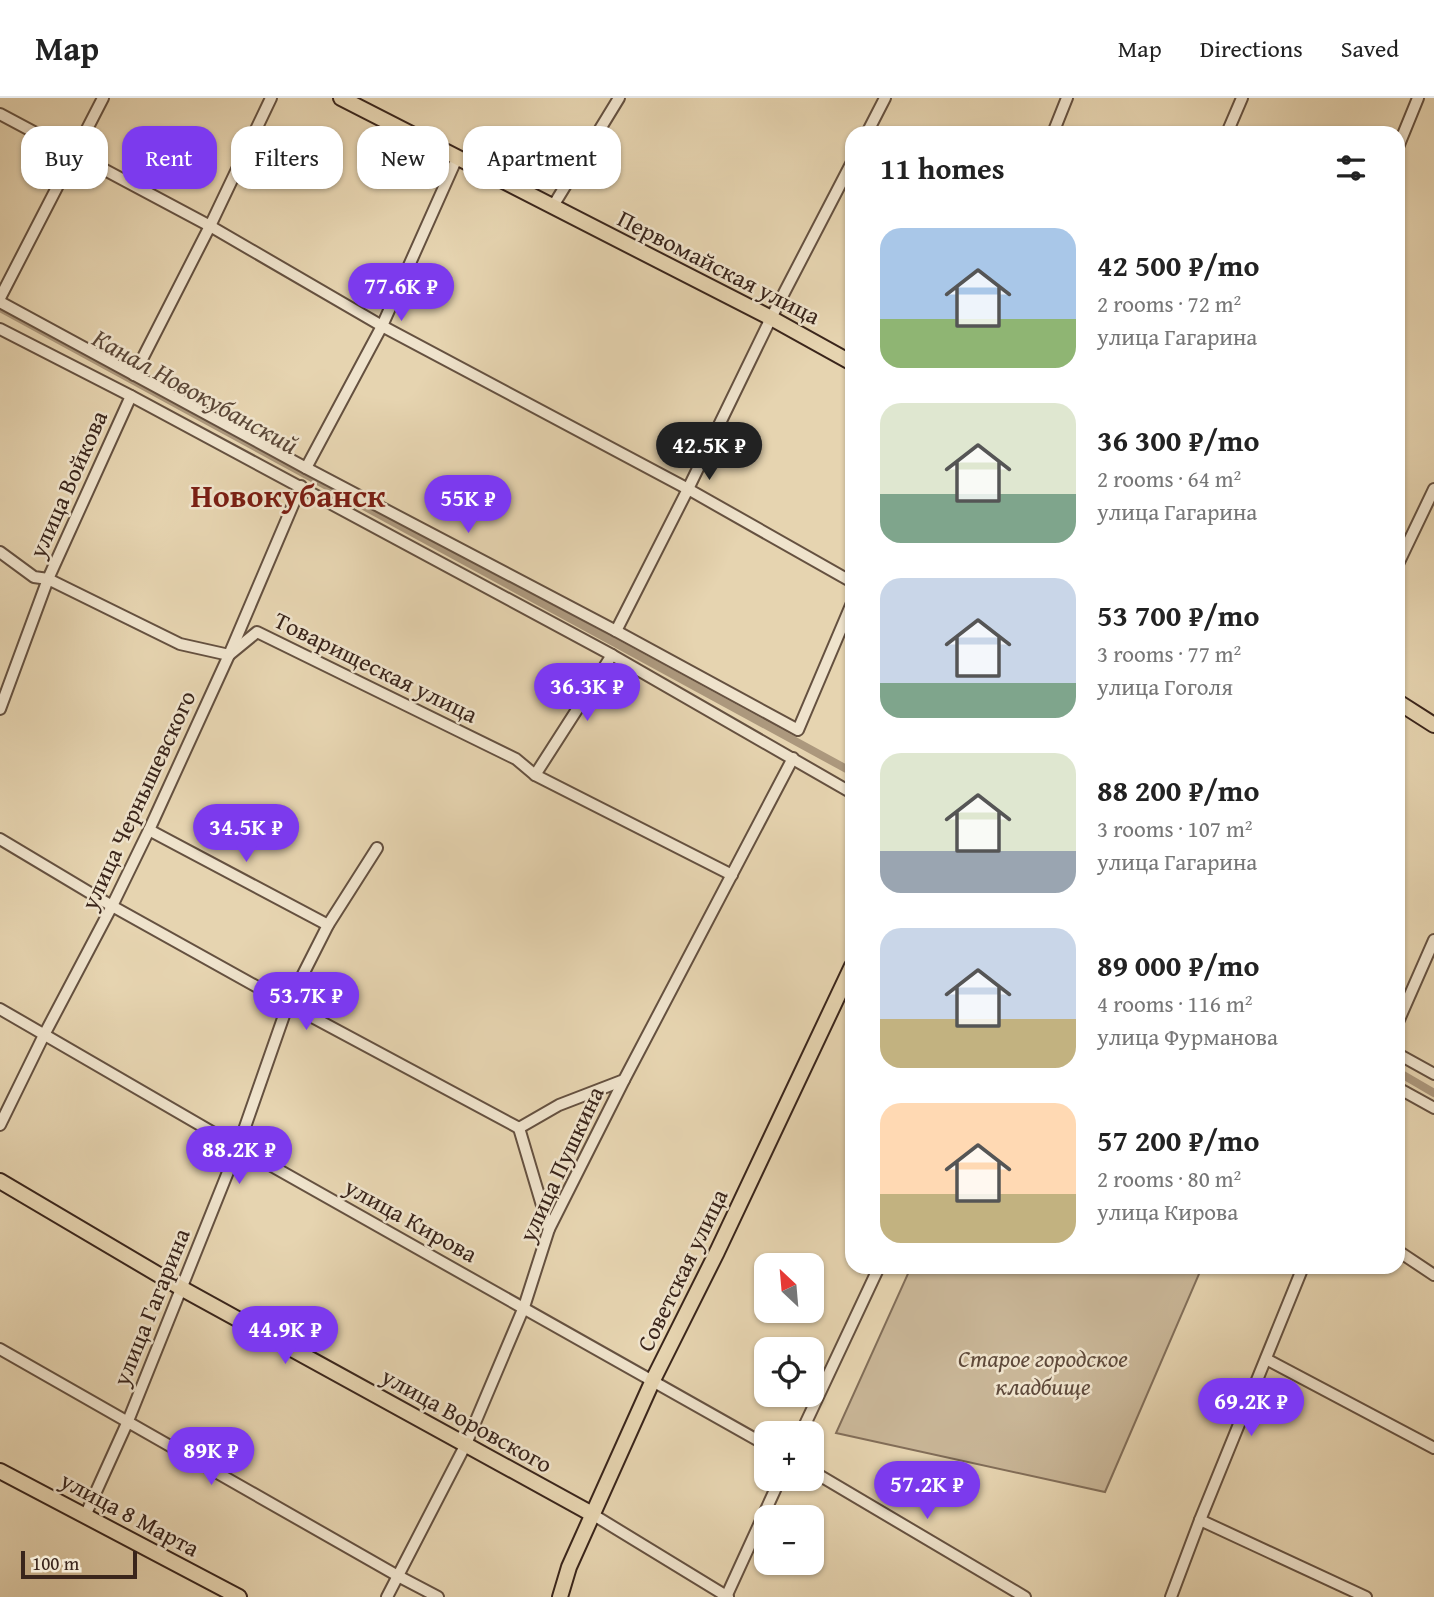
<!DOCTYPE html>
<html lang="en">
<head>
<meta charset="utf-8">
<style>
  :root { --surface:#fff; --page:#f6f6f6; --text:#222; --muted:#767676; --line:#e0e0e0; --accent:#7c3aed }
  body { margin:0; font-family:"Gentium Book Plus",serif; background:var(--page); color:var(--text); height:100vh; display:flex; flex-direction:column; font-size:26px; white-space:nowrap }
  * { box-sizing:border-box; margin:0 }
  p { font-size:23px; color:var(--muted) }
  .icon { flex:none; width:38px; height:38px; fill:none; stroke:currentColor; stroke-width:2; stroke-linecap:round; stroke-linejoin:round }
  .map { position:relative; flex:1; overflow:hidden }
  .drawer { position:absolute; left:845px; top:28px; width:560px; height:1148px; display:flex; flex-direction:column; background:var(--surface); border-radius:21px; box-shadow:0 2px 5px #0004 }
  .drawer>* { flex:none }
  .banner { position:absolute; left:21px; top:28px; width:665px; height:63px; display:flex; gap:14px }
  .needle { width:46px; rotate:334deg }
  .tools { position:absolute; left:754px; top:1155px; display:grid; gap:14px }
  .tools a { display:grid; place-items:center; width:70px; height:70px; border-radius:14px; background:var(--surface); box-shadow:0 2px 5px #0004; font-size:35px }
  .scale { position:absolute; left:21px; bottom:18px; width:116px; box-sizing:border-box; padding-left:7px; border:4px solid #3a251b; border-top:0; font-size:19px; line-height:24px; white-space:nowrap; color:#3a251b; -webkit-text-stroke:5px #efe3cc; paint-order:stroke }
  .price { position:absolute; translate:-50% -60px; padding:0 16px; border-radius:24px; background:var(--accent); color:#fff; font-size:23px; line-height:46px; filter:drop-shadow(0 2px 4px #0008) }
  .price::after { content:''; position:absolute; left:50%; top:42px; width:21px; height:16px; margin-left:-10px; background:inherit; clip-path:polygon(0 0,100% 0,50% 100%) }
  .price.on { background:#222; color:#fff }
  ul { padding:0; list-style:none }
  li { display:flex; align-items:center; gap:21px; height:175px; padding:0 35px }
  li span { display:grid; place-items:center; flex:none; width:196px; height:140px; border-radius:21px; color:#555 }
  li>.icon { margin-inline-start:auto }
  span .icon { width:84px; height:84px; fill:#fffc; stroke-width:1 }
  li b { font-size:30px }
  h2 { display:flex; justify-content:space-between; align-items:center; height:84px; padding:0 35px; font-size:30px }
  .tag { padding:0 24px; border-radius:21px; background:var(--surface); box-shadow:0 2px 5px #0004; font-size:24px; line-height:63px }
  .tag.on { background:var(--accent); color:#fff }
  header { display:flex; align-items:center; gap:42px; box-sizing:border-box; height:98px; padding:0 35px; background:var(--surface); border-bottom:2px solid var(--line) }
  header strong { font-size:33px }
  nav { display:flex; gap:38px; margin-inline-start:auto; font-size:24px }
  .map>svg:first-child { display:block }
</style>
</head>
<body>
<header>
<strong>Map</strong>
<nav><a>Map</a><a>Directions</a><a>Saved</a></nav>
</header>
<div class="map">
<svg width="1434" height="1499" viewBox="0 0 1434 1499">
  <rect width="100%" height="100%" fill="#e6d4b0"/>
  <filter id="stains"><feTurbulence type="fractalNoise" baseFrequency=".00286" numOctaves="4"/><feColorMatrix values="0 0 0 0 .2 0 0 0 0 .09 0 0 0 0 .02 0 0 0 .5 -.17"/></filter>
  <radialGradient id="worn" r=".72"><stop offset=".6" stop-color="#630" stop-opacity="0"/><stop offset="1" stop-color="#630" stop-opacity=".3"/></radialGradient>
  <polygon fill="#c9b697" stroke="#826e59" stroke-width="2" points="911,1169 1202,1169 1105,1394 836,1335"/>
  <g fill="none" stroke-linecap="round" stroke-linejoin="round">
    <g stroke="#ac987d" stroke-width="8">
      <polyline points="0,210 852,674"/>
      <polyline points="1398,974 1434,995"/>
    </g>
    <g stroke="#655140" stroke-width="14">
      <g id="minor">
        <polyline points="0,16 210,128 382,228 688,391 852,484"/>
        <polyline points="867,35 885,0"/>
        <polyline points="1053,35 1067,0"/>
        <polyline points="1227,35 1242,0"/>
        <polyline points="1398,49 1418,0"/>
        <polyline points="553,108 619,0"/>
        <polyline points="0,200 103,0"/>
        <polyline points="0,204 306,370 616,533 798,632 852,505"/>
        <polyline points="0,231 131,298 612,557 852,695"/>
        <polyline points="134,277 210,128 271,0"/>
        <polyline points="306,370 382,228 457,60"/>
        <polyline points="0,454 34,479 48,481 180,546 229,557 257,534 516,661 535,677 732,777"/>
        <polyline points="1398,466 1434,391"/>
        <polyline points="616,533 688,391 771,220 852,64"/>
        <polyline points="0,611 48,481 131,298"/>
        <polyline points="535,677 612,557"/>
        <polyline points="149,732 328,827"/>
        <polyline points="0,741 112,808 288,906 519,1030 559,1007 624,982"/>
        <polyline points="0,911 238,1049 766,1347"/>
        <polyline points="1398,924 1434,842"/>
        <polyline points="1398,956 1434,976"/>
        <polyline points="1398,990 1434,1010"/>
        <polyline points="0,1027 44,937 112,808 149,732 229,557 301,388"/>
        <polyline points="519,1030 549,1131"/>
        <polyline points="1398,1153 1434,1177"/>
        <polyline points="0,1251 398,1478 438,1499"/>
        <polyline points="1266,1261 1434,1350"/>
        <polyline points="801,1335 879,1169"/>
        <polyline points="812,1373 1025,1499"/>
        <polyline points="592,1416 728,1499"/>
        <polyline points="85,1418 128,1323 238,1049 288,906 328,827 377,750"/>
        <polyline points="1200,1422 1366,1499"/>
        <polyline points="387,1499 466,1346 524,1209 549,1131 624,982 793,660"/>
        <polyline points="726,1499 780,1381"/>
        <polyline points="1171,1499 1200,1422 1303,1169"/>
      </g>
    </g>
    <g stroke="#3a251b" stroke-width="18">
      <g id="major">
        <polyline points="341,0 771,220 852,265"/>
        <polyline points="1398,604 1434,627"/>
        <polyline points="0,1083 181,1190 592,1416"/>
        <polyline points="0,1373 239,1499"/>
        <polyline points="560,1499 569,1469 653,1282 717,1154 852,868"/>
      </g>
    </g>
    <use href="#minor" stroke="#efe3cc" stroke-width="10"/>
    <use href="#major" stroke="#e6d4b0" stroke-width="14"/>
  </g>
  <g text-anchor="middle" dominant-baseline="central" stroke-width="5" stroke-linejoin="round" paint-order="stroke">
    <g font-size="24" fill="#3a251b" stroke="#efe3cc">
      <text transform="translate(719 169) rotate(27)">Первомайская улица</text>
      <text transform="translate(68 386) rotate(-66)">улица Войкова</text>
      <text transform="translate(376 569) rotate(26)">Товарищеская улица</text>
      <text transform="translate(138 702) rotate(-65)">улица Чернышевского</text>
      <text transform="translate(561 1066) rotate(-65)">улица Пушкина</text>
      <text transform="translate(411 1122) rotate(29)">улица Кирова</text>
      <text transform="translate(682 1172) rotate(-64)">Советская улица</text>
      <text transform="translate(151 1209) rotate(-68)">улица Гагарина</text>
      <text transform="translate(467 1322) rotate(29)">улица Воровского</text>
      <text transform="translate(130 1416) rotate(28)">улица 8 Марта</text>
    </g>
    <g font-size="24" font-style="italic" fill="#5e493a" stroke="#efe3cc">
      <text x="1043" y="1260">Старое городское<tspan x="1043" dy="28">кладбище</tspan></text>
    </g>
    <g font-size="26" font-style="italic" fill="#5c4838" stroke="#efe3cc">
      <text transform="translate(196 293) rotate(29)">Канал Новокубанский</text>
    </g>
    <g font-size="32" font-weight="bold" fill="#7a1f14" stroke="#efe3cc">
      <text x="288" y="397">Новокубанск</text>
    </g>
  </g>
  <rect width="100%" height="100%" filter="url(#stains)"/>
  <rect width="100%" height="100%" fill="url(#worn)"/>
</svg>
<div class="tools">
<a><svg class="needle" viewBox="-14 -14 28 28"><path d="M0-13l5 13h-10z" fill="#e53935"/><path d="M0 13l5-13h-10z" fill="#767676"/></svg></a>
<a><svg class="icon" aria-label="locate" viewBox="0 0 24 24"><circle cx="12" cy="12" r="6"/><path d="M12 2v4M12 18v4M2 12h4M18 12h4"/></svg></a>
<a>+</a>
<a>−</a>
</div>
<div class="scale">100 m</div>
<b class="price" style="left:401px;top:225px">77.6K ₽</b>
<b class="price on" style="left:709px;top:384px">42.5K ₽</b>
<b class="price" style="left:468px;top:437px">55K ₽</b>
<b class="price" style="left:587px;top:625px">36.3K ₽</b>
<b class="price" style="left:246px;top:766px">34.5K ₽</b>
<b class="price" style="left:306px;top:934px">53.7K ₽</b>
<b class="price" style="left:239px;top:1088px">88.2K ₽</b>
<b class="price" style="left:285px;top:1268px">44.9K ₽</b>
<b class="price" style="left:1251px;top:1340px">69.2K ₽</b>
<b class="price" style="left:211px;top:1389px">89K ₽</b>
<b class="price" style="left:927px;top:1423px">57.2K ₽</b>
<div class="banner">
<a class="tag">Buy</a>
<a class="tag on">Rent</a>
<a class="tag">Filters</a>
<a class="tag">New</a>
<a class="tag">Apartment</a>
</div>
<section class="drawer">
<h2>11 homes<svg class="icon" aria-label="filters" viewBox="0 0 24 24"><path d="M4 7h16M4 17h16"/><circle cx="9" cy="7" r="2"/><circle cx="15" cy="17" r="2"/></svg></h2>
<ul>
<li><span style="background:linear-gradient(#a9c7e8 65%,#8fb573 0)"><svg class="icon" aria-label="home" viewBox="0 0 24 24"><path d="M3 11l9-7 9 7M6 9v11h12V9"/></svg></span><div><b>42 500 ₽/mo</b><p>2 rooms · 72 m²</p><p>улица Гагарина</p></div></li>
<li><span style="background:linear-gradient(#dfe7d0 65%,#7fa58c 0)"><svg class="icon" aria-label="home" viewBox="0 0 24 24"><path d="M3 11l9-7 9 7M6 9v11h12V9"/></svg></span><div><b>36 300 ₽/mo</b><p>2 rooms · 64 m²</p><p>улица Гагарина</p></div></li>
<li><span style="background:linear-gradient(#c9d6e8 75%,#7fa58c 0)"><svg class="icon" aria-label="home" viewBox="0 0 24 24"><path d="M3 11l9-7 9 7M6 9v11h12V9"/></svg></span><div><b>53 700 ₽/mo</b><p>3 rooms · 77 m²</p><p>улица Гоголя</p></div></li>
<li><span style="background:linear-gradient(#dfe7d0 70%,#9aa5b1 0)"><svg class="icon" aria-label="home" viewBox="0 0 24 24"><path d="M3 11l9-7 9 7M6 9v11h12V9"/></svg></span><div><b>88 200 ₽/mo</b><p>3 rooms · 107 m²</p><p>улица Гагарина</p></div></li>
<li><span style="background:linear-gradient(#c9d6e8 65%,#c2b280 0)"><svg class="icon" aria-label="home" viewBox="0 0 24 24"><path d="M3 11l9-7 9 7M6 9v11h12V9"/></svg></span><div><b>89 000 ₽/mo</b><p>4 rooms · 116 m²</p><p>улица Фурманова</p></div></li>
<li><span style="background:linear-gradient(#ffd9b3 65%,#c2b280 0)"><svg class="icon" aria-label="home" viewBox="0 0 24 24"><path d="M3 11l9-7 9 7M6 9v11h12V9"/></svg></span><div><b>57 200 ₽/mo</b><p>2 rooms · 80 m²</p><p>улица Кирова</p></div></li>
</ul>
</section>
</div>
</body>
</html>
